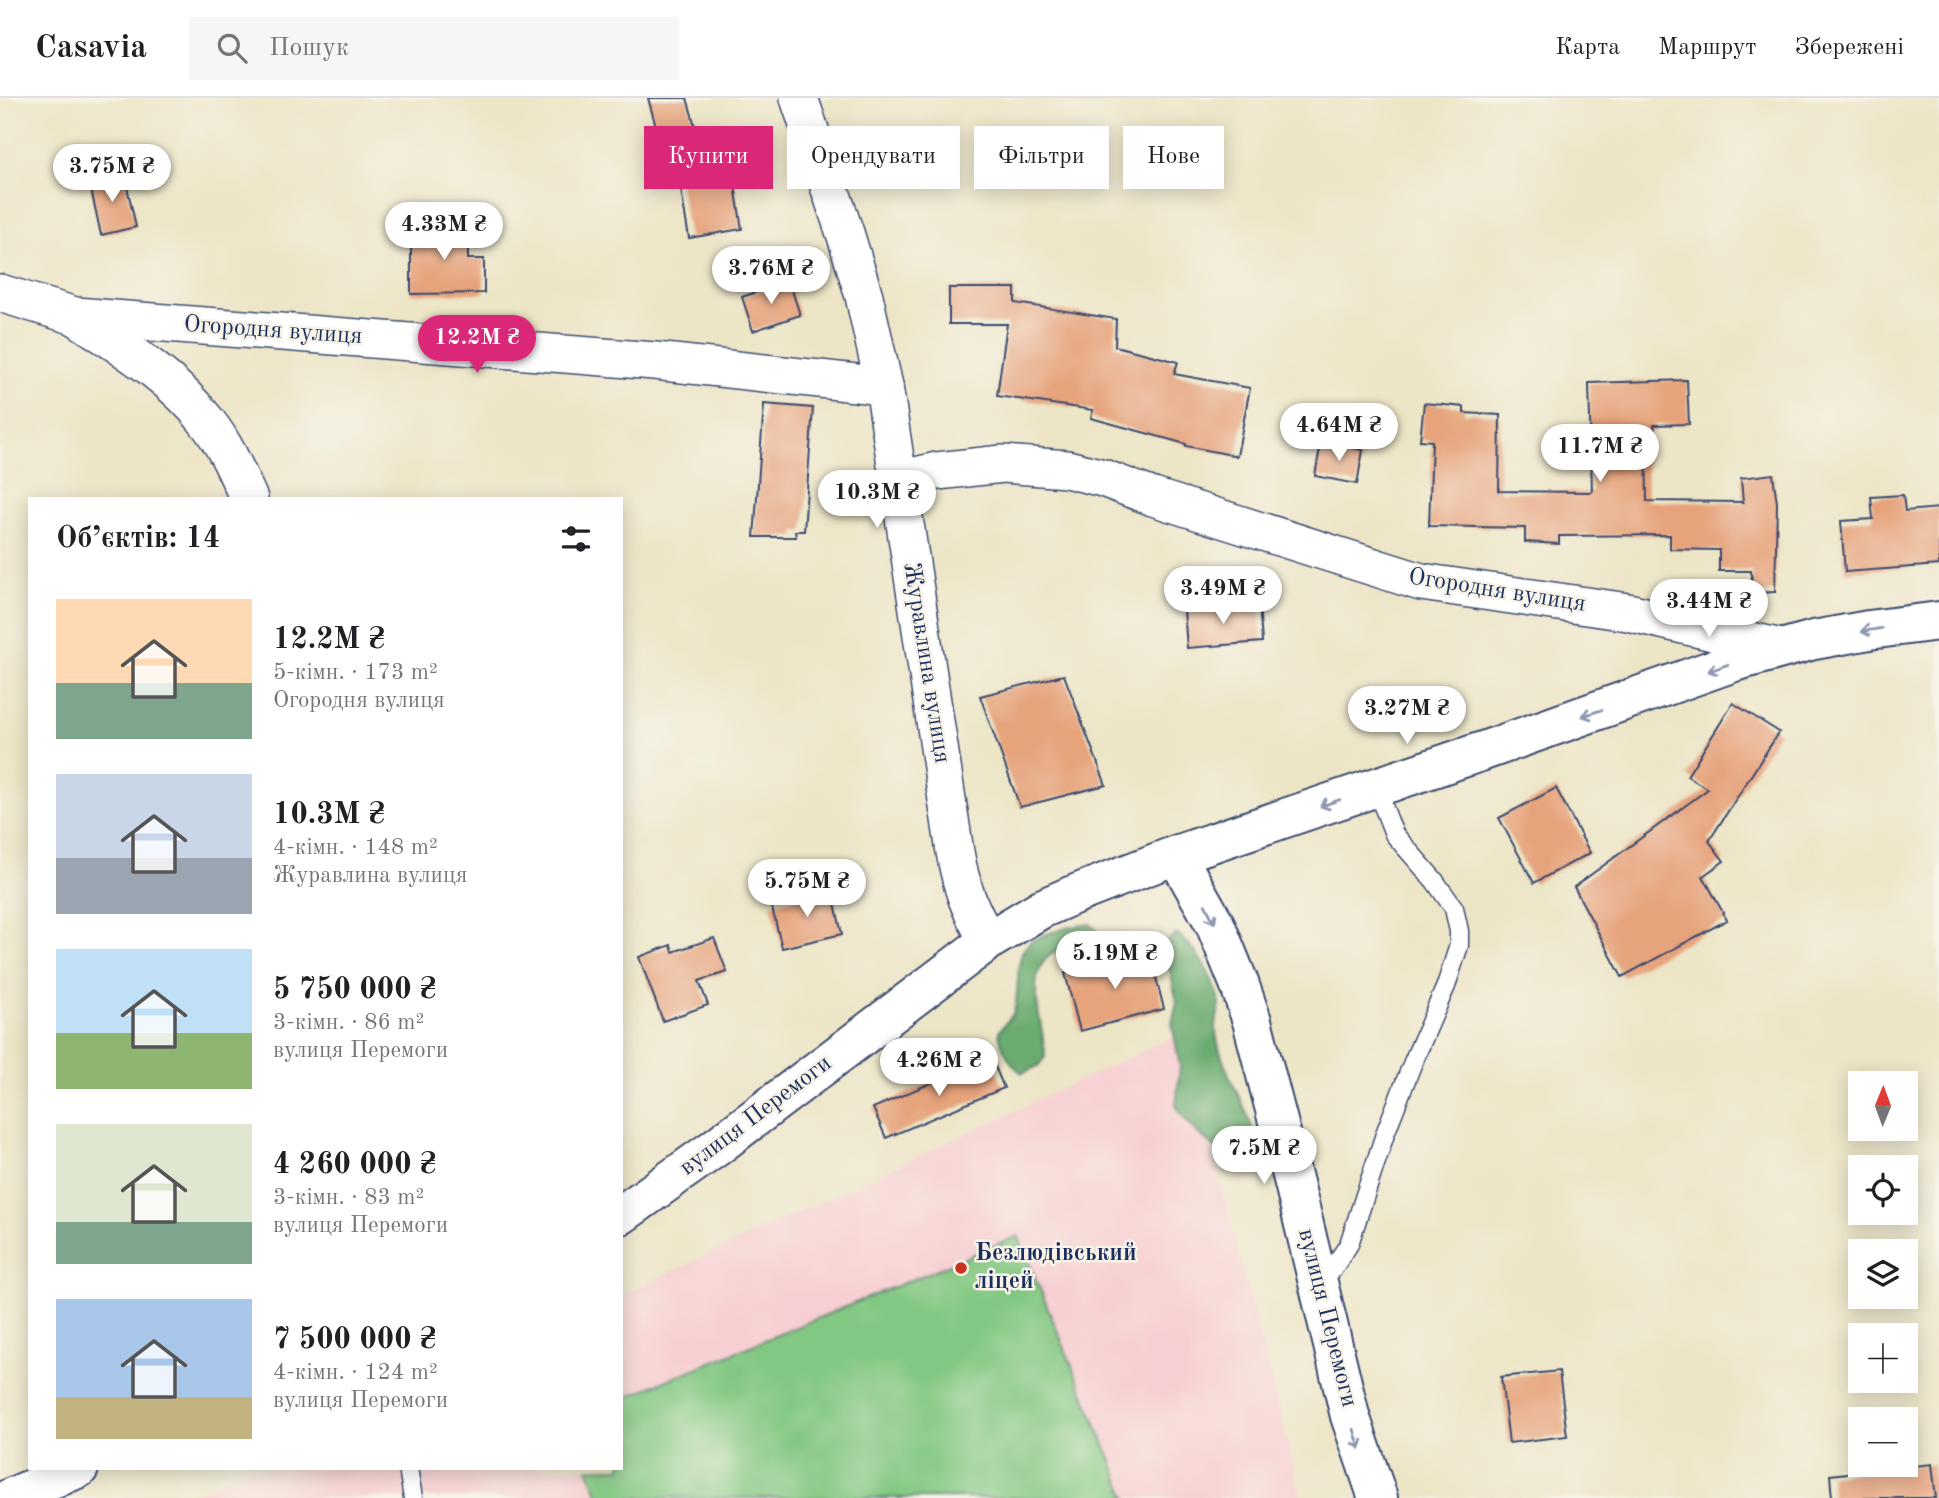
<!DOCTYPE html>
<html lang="uk">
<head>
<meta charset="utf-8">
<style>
  :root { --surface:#fff; --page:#f6f6f6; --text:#202124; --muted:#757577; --line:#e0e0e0; --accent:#db2777 }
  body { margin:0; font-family:"Old Standard TT",serif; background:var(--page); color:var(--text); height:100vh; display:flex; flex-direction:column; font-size:26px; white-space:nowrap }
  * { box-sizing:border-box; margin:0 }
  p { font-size:23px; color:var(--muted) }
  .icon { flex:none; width:38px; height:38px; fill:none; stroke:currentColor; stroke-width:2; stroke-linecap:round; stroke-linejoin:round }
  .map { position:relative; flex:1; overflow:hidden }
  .sheet { position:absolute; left:28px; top:399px; width:595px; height:973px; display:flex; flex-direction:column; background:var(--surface); border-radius:0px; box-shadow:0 4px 18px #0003 }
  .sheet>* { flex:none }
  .guide { position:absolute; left:644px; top:28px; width:665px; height:63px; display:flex; gap:14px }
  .needle { width:46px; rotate:1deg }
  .fabs { position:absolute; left:1848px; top:973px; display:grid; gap:14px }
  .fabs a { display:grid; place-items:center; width:70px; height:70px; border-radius:0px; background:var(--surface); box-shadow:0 4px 18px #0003; font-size:35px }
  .price { position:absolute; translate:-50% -60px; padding:0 16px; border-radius:24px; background:#fff; color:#222; font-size:23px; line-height:46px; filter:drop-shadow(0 2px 4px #0008) }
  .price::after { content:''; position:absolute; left:50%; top:42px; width:21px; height:16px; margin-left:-10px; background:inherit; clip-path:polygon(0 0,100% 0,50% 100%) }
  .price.selected { background:var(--accent); color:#fff }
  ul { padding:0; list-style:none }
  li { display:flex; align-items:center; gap:21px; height:175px; padding:0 28px }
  li span { display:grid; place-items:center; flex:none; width:196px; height:140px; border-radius:0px; color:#555 }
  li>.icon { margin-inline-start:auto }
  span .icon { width:84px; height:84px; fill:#fffc; stroke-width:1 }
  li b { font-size:30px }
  h2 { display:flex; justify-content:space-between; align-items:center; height:84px; padding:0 28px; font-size:30px }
  .chip { padding:0 24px; border-radius:0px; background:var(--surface); box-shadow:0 4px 18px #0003; font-size:24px; line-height:63px }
  .chip.selected { background:var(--accent); color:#fff }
  header { display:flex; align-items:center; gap:42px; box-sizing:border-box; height:98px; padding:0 35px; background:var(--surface); border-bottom:2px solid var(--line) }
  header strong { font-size:33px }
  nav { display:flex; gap:38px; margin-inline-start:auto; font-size:24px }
  .search { width:490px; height:63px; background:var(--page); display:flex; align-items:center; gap:18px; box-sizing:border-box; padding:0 24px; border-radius:0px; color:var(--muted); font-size:26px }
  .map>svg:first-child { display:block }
</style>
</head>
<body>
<header>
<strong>Casavia</strong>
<div class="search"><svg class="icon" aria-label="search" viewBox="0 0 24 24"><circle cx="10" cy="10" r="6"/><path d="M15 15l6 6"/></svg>Пошук</div>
<nav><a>Карта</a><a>Маршрут</a><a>Збережені</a></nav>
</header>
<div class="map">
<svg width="1939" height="1400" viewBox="0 0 1939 1400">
  <rect width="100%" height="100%" fill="#f7f3e8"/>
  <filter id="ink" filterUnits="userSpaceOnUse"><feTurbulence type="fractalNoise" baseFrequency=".0143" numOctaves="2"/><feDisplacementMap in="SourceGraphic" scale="14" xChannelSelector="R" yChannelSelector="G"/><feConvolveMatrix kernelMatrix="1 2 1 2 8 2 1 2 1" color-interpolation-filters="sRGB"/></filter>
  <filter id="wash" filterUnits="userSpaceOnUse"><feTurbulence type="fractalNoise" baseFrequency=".00686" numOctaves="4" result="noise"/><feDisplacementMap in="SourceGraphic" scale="28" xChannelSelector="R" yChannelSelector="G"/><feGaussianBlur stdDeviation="1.57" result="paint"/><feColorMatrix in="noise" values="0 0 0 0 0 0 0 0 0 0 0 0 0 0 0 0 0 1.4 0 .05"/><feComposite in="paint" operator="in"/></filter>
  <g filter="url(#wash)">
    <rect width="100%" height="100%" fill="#ece5c6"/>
    <polygon fill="#f7cfd2" points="1181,935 1302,1400 185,1400 249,1370 621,1370 621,1197"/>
    <polygon fill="#83c882" stroke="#4f7c70" stroke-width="2" points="1018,1138 1127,1400 600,1400 588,1370 621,1370 621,1301"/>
    <g fill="#6aac70" stroke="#426e67" stroke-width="2">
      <path d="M1091,826L1100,836V840L1096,843C1084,847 1070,846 1058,852C1018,871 1045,925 1045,959L1038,968L1022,975C1010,967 1000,948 999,933L1013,916L1016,906L1019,867L1022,854L1031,843L1043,837L1069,829Z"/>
      <path d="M1177,836C1195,848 1209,875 1217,894C1222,908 1216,917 1216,931C1216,945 1222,959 1227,972C1236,998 1266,1036 1248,1064C1224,1064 1187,1027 1176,1008L1180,969L1172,925L1177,904L1166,855L1168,842Z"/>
    </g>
    <g id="blocks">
      <g fill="#e6a37c">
        <polygon points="648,0 687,0 711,84 734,81 742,131 689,140 674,50 663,53"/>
        <polygon points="124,75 136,129 101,137 89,82"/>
        <polygon points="468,127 468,161 484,161 484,195 411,196 411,128"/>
        <polygon points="789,183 800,217 753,233 742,199"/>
        <polygon points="949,190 1015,190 1015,205 1116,221 1115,248 1178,264 1174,276 1250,290 1237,358 1186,348 1186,346 1091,320 1093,312 997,298 1007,226 949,226"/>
        <polygon points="1687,282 1689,326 1654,327 1655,334 1646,334 1647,403 1743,404 1741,380 1773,376 1777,405 1775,494 1753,495 1751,473 1719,473 1719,452 1670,451 1670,437 1559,438 1559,446 1525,444 1525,430 1429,428 1432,343 1420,342 1424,305 1464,309 1464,315 1500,317 1499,393 1592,394 1589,285"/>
        <polygon points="764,306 813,310 804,433 795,433 796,439 754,439"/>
        <polygon points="1321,344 1363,352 1357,386 1315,378"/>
        <polygon points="1903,397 1905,413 1939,410 1939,467 1845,474 1841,423 1873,421 1871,399"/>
        <polygon points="1259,506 1262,544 1187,550 1184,512"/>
        <polygon points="1064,577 1106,687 1020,709 980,598"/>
        <polygon points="1733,605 1779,634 1709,743 1724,763 1703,778 1727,822 1622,879 1574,789 1708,691 1687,678"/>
        <polygon points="1556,690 1590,755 1534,785 1499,720"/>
        <polygon points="832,792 842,836 782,850 771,806"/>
        <polygon points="714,840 727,874 699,883 708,907 663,923 639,859 671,847 673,854"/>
        <polygon points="1149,852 1164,911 1080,933 1065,875"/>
        <polygon points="991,959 1004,990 886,1040 873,1010"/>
        <polygon points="1559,1273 1567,1338 1509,1345 1501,1279"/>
        <polygon points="1932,1366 1936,1400 1832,1400 1830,1377"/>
      </g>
    </g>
  </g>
  <g filter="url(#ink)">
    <use href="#blocks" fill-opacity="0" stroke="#3a4a6e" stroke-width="2"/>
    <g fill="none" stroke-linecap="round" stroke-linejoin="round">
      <g stroke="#3a4a6e" stroke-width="21">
        <g id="service">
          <polyline points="1317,1180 1332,1172 1349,1146 1386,1033 1413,964 1446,888 1459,847 1459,833 1454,810 1434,782 1394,736 1376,690"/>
          <polyline points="408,1370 413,1400"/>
        </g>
      </g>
      <g stroke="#3a4a6e" stroke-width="40">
        <g id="minor">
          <path d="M799,0L846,138L864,198L884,288L955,754C962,792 969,810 988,843"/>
          <polyline points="0,195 75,218 655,263 884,288"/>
          <path d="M78,220C124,250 174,280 208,325C226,348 237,375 249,401"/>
          <polyline points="898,382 937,373 1003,366 1067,371 1103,380 1153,399 1421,484 1628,514 1781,550"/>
        </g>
      </g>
      <g stroke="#3a4a6e" stroke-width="42">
        <g id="tertiary">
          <polyline points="1176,757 1215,826 1239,885 1252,923 1295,1089 1350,1318 1378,1400"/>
          <polyline points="621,1117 715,1050 988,843 1041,811 1073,797 1176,757 1486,652 1734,564 1814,542 1869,532 1939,523"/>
          <polyline points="10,1400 79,1370"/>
        </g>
      </g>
      <use href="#service" stroke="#fff" stroke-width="18"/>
      <use href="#minor" stroke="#fff" stroke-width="37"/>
      <use href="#tertiary" stroke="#fff" stroke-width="38"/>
    </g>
    <defs><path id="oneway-shaft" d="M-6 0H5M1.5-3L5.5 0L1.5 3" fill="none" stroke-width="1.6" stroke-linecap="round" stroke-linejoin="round" transform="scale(1.75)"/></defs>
    <g stroke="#8d97ae">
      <use href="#oneway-shaft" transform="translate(1871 532) rotate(171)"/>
      <use href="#oneway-shaft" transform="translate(1718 570) rotate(160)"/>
      <use href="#oneway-shaft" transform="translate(1592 615) rotate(161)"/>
      <use href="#oneway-shaft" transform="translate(1330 705) rotate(161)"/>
      <use href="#oneway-shaft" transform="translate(1210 816) rotate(63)"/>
      <use href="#oneway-shaft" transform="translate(1357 1341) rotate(73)"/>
    </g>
  </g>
  <circle fill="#c8321e" stroke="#f7f3e8" stroke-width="2.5" cx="961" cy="1170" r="7"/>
  <g text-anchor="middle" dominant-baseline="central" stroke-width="5" stroke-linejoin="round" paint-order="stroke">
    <g font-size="24" fill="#1b2f5e" stroke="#f7f3e8">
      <text transform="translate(273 233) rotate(4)">Огородня вулиця</text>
      <text transform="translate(1497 493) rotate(9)">Огородня вулиця</text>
      <text transform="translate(926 565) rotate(81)">Журавлина вулиця</text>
      <text transform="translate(756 1018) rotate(-37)">вулиця Перемоги</text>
      <text transform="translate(1327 1220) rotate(76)">вулиця Перемоги</text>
    </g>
    <g font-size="24" font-weight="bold" fill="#1b2f5e" stroke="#f7f3e8" text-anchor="start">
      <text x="975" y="1156">Безлюдівський<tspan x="975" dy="28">ліцей</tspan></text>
    </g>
  </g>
</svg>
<div class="fabs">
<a><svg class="needle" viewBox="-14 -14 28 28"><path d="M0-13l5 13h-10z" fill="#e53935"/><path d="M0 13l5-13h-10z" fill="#757577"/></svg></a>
<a><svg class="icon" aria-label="locate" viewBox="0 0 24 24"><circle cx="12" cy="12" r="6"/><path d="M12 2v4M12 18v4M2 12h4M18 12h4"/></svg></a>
<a><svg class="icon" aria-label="layers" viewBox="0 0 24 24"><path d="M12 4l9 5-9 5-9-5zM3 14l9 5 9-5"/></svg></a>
<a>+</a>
<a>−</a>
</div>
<b class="price" style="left:112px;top:106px">3.75M ₴</b>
<b class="price" style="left:444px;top:164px">4.33M ₴</b>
<b class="price" style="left:771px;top:208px">3.76M ₴</b>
<b class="price selected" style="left:477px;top:277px">12.2M ₴</b>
<b class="price" style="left:1339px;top:365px">4.64M ₴</b>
<b class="price" style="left:1600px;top:386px">11.7M ₴</b>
<b class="price" style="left:877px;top:432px">10.3M ₴</b>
<b class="price" style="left:1223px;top:528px">3.49M ₴</b>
<b class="price" style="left:1709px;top:541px">3.44M ₴</b>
<b class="price" style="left:1407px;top:648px">3.27M ₴</b>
<b class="price" style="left:807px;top:821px">5.75M ₴</b>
<b class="price" style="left:1115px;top:893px">5.19M ₴</b>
<b class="price" style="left:939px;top:1000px">4.26M ₴</b>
<b class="price" style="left:1264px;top:1088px">7.5M ₴</b>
<div class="guide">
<a class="chip selected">Купити</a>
<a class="chip">Орендувати</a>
<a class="chip">Фільтри</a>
<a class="chip">Нове</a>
</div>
<section class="sheet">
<h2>Об’єктів: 14<svg class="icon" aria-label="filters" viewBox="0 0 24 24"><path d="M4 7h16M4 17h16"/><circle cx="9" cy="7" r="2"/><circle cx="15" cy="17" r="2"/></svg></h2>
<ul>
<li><span style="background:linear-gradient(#ffd9b3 60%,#7fa58c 0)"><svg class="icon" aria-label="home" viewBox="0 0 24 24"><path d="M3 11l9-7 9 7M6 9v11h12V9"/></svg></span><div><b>12.2M ₴</b><p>5-кімн. · 173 m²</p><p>Огородня вулиця</p></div></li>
<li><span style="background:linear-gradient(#c9d6e8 60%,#9aa5b1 0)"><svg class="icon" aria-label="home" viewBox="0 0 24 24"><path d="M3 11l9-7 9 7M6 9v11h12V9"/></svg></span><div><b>10.3M ₴</b><p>4-кімн. · 148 m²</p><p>Журавлина вулиця</p></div></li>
<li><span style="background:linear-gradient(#bfe0f5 60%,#8fb573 0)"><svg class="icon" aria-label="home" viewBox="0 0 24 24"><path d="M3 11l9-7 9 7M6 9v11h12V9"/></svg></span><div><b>5 750 000 ₴</b><p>3-кімн. · 86 m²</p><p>вулиця Перемоги</p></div></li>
<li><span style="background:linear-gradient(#dfe7d0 70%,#7fa58c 0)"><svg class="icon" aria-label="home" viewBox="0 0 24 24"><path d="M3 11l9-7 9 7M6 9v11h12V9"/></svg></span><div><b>4 260 000 ₴</b><p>3-кімн. · 83 m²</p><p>вулиця Перемоги</p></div></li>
<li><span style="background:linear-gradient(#a9c7e8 70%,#c2b280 0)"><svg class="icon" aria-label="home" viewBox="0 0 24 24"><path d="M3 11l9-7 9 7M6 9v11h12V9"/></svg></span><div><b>7 500 000 ₴</b><p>4-кімн. · 124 m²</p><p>вулиця Перемоги</p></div></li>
</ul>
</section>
</div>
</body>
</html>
